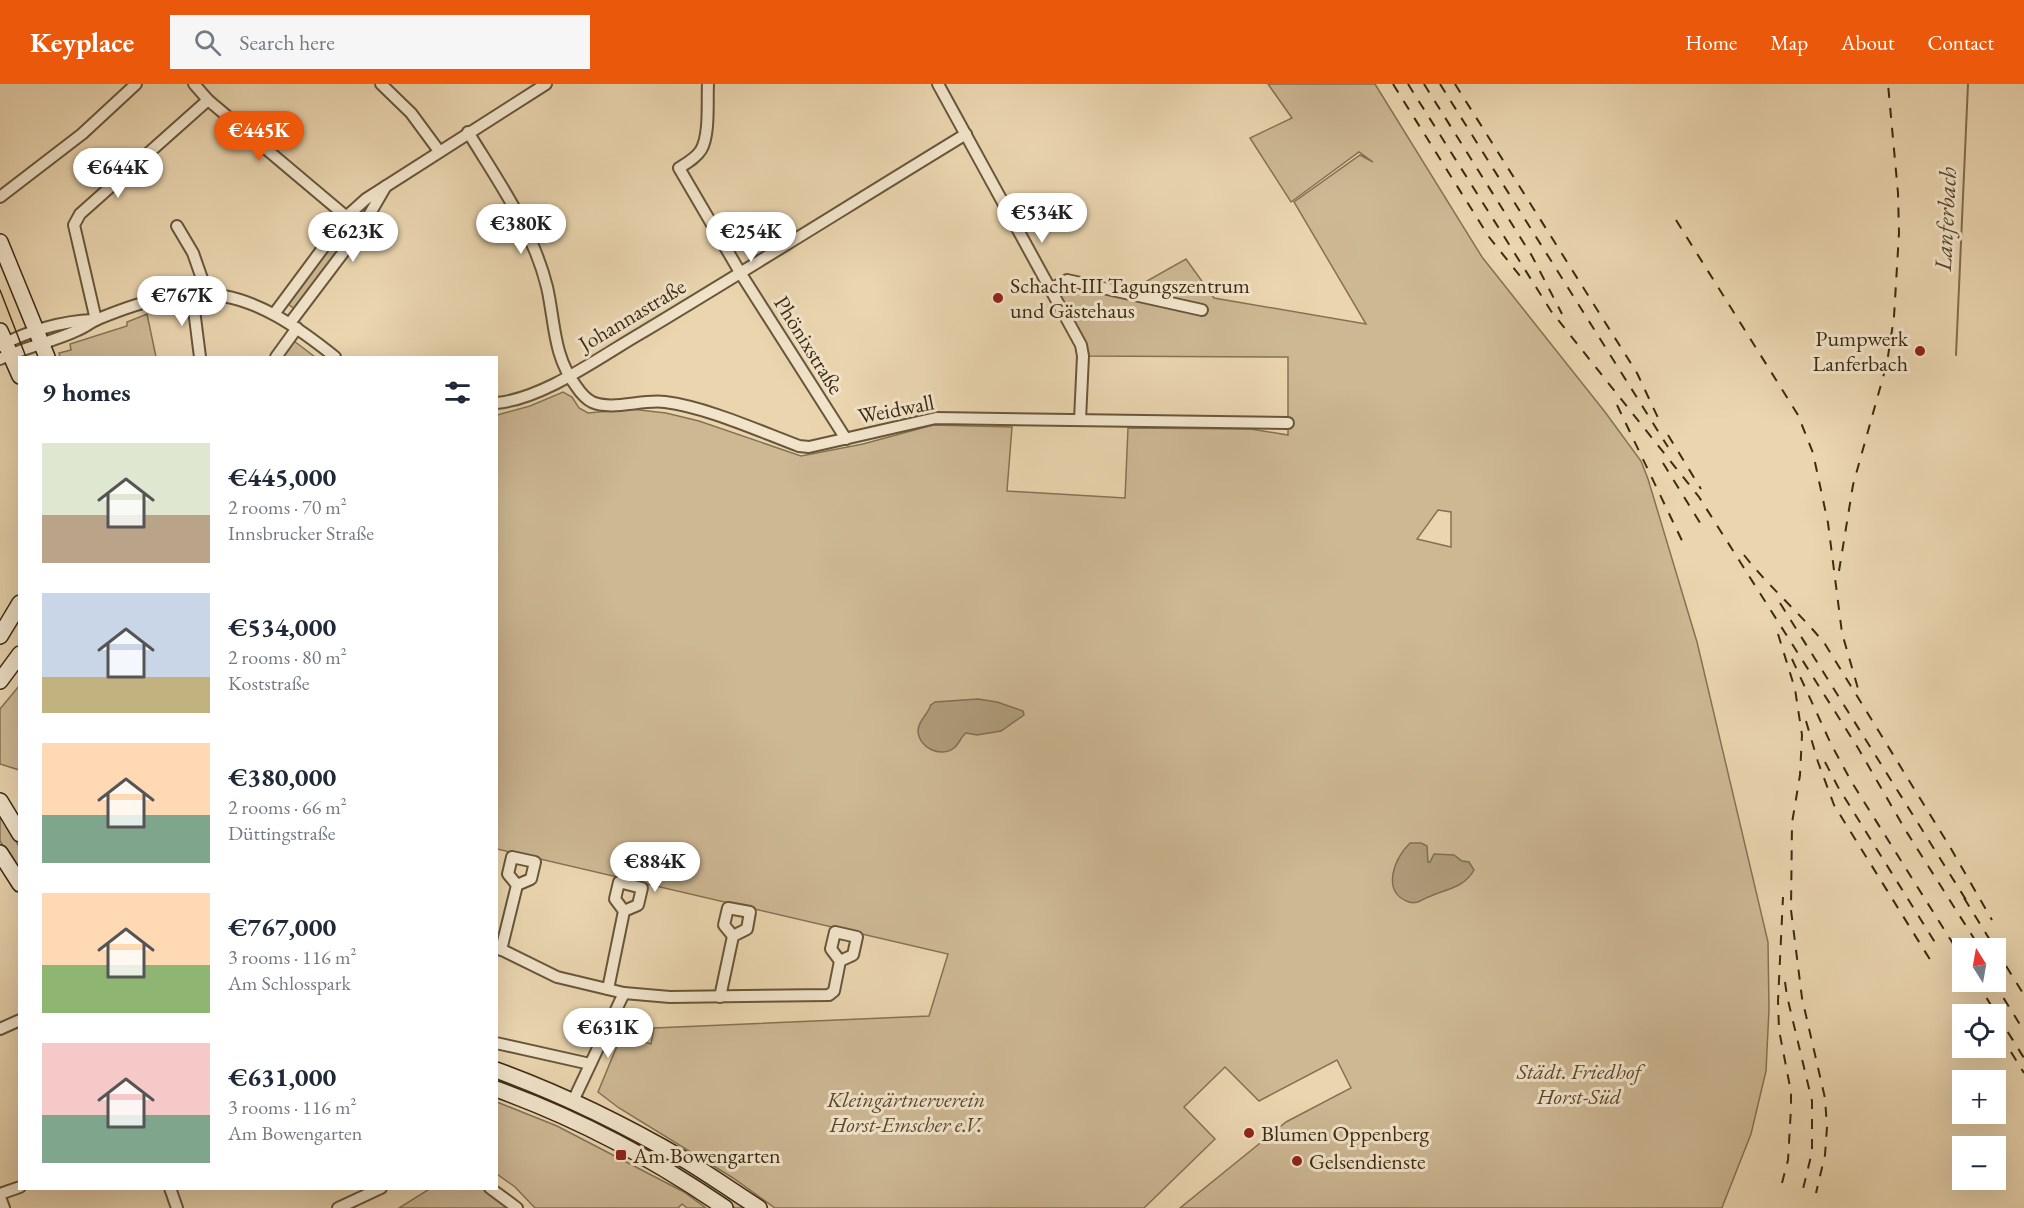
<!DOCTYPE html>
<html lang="en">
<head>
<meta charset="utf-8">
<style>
  :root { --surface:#fff; --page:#f6f6f7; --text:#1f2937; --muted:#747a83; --accent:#ea580c }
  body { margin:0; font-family:"EB Garamond",serif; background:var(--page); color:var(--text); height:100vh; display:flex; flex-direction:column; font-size:22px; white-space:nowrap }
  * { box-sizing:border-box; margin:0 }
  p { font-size:20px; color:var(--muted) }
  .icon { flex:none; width:33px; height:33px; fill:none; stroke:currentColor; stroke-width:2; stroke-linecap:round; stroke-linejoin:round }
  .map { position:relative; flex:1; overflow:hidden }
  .details { position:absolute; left:18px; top:272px; width:480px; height:834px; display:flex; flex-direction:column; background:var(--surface); border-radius:0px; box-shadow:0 6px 24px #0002 }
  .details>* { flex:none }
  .needle { width:39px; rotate:349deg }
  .tools { position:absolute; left:1952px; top:854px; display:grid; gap:12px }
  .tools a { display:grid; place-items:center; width:54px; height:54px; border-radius:0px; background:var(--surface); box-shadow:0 6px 24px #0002; font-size:30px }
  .price { position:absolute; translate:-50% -51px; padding:0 14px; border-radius:21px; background:#fff; color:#222; font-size:20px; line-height:39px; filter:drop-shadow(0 2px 3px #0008) }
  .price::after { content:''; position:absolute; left:50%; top:36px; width:18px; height:14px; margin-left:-9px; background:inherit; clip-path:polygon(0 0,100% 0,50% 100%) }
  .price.current { background:var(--accent); color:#fff }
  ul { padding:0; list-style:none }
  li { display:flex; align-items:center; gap:18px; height:150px; padding:0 24px }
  li span { display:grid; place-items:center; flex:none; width:168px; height:120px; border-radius:0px; color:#555 }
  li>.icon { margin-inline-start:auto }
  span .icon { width:72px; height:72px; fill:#fffc; stroke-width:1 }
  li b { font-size:26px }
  h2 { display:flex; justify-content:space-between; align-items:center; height:72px; padding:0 24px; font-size:26px }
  header { display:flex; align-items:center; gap:36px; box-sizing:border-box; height:84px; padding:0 30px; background:var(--accent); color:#fff }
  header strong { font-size:28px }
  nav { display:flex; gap:33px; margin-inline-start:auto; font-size:21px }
  .search { width:420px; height:54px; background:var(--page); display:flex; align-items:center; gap:15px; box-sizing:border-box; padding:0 21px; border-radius:0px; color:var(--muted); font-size:22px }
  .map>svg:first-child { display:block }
</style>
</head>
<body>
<header>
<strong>Keyplace</strong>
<div class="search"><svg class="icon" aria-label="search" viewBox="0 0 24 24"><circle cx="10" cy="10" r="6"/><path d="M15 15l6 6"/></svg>Search here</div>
<nav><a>Home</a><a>Map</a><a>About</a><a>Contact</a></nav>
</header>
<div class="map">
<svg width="2024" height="1124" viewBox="0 0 2024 1124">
  <rect width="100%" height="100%" fill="#ead5af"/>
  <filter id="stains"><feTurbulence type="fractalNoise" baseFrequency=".00333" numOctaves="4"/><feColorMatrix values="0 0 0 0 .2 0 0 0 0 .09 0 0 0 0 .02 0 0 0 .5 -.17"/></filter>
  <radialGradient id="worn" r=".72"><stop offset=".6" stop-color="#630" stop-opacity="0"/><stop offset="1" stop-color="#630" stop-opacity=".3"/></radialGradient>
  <g fill="#cdb894" stroke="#857253" stroke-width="1.5" fill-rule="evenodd">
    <path d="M1268,0H1375L1482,173L1605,328L1641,377L1648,395L1697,558L1768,858L1769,925L1766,987L1751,1050L1723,1121L1722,1124H1180L1286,1038L1351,1004L1337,976L1259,1017L1225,983L1184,1023L1215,1055L1144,1124H775L733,1094L619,1024L598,1008L622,950L651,960L654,944L929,932L948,870L497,765V331L530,322L563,308L572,313L579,324L588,329L631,325L666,329L699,337L801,372L863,360L933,341L1012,343L1007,407L1125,414L1128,344L1251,345L1288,351V273L1083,272L1051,205L1067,196L1124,210L1186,175L1214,214L1366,240L1294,118L1360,71L1373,78L1359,68L1291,118L1250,54L1292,34ZM1438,426L1451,428V463L1417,455Z"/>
    <polygon points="342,144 351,150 296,226 288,220"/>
    <polygon points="147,230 156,273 60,273 59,269 71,266 70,260 127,242 127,238"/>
    <polygon points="294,257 315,273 282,273"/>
    <polygon points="19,602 19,686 0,680 0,625"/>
    <polygon points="0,728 19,763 19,789 0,757"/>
    <polygon points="497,1018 557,1042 684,1108 706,1124 687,1124 682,1120 678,1124 535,1124 515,1103 497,1090"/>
    <polygon points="592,1031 651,1064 750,1124 735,1124 589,1038"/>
    <polygon points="431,1104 484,1104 511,1124 399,1124"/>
  </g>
  <g fill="#af9b7a" stroke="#816e50" stroke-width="1.5">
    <path d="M978,615L997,618L1023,627L1024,631L1001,647L977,651L966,649C961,653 959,660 954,664C941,674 918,664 918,646C919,637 925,633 929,625C933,618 927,624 935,618Z"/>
    <path d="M1410,759H1421L1427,762L1428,778H1430L1434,770L1454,771L1462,777L1469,778L1474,786C1465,803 1447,805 1431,812C1423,814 1418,821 1409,818C1380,808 1395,773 1410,759Z"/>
  </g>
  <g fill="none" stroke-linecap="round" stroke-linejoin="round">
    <polyline stroke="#816e50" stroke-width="2" points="1956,271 1968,0"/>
    <g stroke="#685639" stroke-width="14">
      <g id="minor">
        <polyline points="194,0 208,16 361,145"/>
        <polyline points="381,0 411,29 439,67"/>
        <path d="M708,0C707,17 710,51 701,66C696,74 687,79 679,84L741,190L846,355"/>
        <polyline points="938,0 1081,261 1083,272 1080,336"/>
        <path d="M468,48C498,97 533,146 547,203C555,238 553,272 576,302C580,308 586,315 592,318C612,327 642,315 665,318C706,323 759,347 799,362L809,363L936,334L1288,339"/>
        <polyline points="0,113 82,50 136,0"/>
        <polyline points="177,142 193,169 207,209"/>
        <polyline points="1051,205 1067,196 1202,226"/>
        <polyline points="192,210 200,273"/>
        <polyline points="274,230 346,133 366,115 546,0"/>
        <polyline points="96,236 74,141 80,130 208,16"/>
        <polyline points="290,239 361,145 386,102"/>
        <path d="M0,262C27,247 63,237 93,236"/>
        <polyline points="276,273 297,244"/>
        <path d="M0,275C25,263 53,258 78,246C85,243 91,238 98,235C202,192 249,204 335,273"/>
        <path d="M496,319C544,315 601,272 643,248C751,183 858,116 966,50"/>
        <polyline points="496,863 557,893 624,909 670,913 829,911 834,907 840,877 853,871 857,853 835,848 831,865 840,877"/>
        <polyline points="501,866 517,801 531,795 535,778 512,773 508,790 517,801"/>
        <polyline points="608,905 624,827 638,821 642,804 619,798 615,815 624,827"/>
        <polyline points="720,913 733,852 747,845 750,828 728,824 724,841 733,852"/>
        <polyline points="0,945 20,936"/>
        <polyline points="496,959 590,980"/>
        <polyline points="573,1017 624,909"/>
        <polyline points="170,1104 177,1124"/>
        <polyline points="490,1104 517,1124"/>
        <polyline points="0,1110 20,1103"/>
        <polyline points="0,1113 4,1124"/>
        <polyline points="338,1124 381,1104"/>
      </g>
    </g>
    <g stroke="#3d2b12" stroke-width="18">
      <g id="secondary">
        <polyline points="0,158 47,273"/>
        <polyline points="0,247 20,292"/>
        <polyline points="0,552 20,519"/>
        <polyline points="0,597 20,570"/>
        <polyline points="0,717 20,750"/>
        <polyline points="0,769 20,800"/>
        <path d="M496,986C562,1010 625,1041 685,1076C710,1091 734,1108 759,1124"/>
        <path d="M496,1005C577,1034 654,1075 725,1124"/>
      </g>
    </g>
    <use href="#minor" stroke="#f1e4cb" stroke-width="10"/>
    <use href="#secondary" stroke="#f1e4cb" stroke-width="15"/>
    <polyline stroke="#3d2b12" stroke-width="1.5" points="0,206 26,273"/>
    <g stroke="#3d2b12" stroke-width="2" stroke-dasharray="10 10" stroke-linecap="butt">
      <polyline points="1393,0 1489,153 1524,197"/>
      <polyline points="1408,0 1551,227 1699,413 1858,664 1906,747 1980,864"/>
      <polyline points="1424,0 1532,172 1562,230"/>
      <polyline points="1440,0 1668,363"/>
      <polyline points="1455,0 1637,289 1660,338"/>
      <polyline points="1676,136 1798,331 1813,369 1828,439 1842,549 1859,608"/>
      <polyline points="1617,321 1686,465"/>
      <polyline points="1668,351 1701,405"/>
      <polyline points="1663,379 1702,442"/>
      <path d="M1744,471C1769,503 1800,529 1825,560L1950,763L1992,836"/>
      <polyline points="1839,487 1853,401 1887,279 1894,233 1899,149 1898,109 1888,0"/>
      <polyline points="1780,519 1968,819"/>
      <polyline points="1778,550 1795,605 1802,651 1800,691 1792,739 1791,826 1802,914 1825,1014 1827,1043 1825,1071 1816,1109"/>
      <polyline points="1792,575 1831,660 1851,697 1962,874"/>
      <polyline points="1806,637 1818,678 1834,721 1934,882"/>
      <polyline points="1825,678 1838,703 1936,860"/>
      <polyline points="1964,814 2024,911"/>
      <polyline points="1976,897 2024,974"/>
      <polyline points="1993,897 2024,947"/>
      <polyline points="1785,898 1787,912 1812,1017 1812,1068 1803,1105"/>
      <polyline points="2011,968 2024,989"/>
      <polyline points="1782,1099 1788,1076 1791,1024 1791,1008 1779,946 1778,917 1783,813"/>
    </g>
  </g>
  <g fill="#8f2418" stroke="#f1e4cb" stroke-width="2">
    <circle cx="998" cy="214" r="6"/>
    <circle cx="1920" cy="267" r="6"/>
    <circle cx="1249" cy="1049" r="6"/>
    <rect x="615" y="1065" width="12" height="12" rx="3"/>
    <circle cx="1297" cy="1077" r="6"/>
  </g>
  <g text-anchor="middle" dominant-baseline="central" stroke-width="6" stroke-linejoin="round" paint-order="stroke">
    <g font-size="22" fill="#3d2b12" stroke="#f1e4cb" text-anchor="start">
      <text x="1010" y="201">Schacht III Tagungszentrum<tspan x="1010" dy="25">und Gästehaus</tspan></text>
      <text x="1908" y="254" text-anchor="end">Pumpwerk<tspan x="1908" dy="25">Lanferbach</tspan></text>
      <text x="1261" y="1049">Blumen Oppenberg</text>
      <text x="633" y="1071">Am Bowengarten</text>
      <text x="1309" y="1077">Gelsendienste</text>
    </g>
    <g font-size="22" fill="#3d2b12" stroke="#f1e4cb">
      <text transform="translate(632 231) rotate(-31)">Johannastraße</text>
      <text transform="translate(809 261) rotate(58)">Phönixstraße</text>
      <text transform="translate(896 325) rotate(-11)">Weidwall</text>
    </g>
    <g font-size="22" font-style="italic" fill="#5a472c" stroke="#f1e4cb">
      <text x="1579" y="987">Städt. Friedhof<tspan x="1579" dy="25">Horst-Süd</tspan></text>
      <text x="906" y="1015">Kleingärtnerverein<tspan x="906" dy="25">Horst-Emscher e.V.</tspan></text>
    </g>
    <g font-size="24" font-style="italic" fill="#5a472c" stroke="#f1e4cb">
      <text transform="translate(1945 135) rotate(-87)">Lanferbach</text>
    </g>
  </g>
  <rect width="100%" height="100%" filter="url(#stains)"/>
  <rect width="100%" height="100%" fill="url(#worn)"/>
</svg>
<div class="tools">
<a><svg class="needle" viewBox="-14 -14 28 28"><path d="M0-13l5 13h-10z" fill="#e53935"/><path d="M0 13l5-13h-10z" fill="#747a83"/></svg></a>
<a><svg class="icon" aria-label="locate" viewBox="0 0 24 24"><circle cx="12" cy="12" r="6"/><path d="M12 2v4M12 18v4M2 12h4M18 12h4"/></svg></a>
<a>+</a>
<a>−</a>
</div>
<b class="price current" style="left:259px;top:78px">€445K</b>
<b class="price" style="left:118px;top:115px">€644K</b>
<b class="price" style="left:1042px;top:160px">€534K</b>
<b class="price" style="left:521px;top:171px">€380K</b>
<b class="price" style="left:353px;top:179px">€623K</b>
<b class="price" style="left:751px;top:179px">€254K</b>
<b class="price" style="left:182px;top:243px">€767K</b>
<b class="price" style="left:655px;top:809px">€884K</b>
<b class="price" style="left:608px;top:975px">€631K</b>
<section class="details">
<h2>9 homes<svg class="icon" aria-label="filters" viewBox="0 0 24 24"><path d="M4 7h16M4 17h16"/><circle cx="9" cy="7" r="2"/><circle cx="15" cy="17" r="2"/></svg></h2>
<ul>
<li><span style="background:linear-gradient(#dfe7d0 60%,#b9a48a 0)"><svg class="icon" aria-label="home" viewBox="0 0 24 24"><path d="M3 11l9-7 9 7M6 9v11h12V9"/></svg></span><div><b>€445,000</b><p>2 rooms · 70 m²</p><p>Innsbrucker Straße</p></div></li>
<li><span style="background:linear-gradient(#c9d6e8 70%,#c2b280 0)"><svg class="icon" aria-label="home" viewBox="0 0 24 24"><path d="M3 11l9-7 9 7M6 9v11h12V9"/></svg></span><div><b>€534,000</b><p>2 rooms · 80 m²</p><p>Koststraße</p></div></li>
<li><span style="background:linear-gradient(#ffd9b3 60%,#7fa58c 0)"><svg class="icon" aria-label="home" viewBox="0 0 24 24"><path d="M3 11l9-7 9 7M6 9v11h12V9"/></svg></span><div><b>€380,000</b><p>2 rooms · 66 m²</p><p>Düttingstraße</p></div></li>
<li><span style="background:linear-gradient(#ffd9b3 60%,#8fb573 0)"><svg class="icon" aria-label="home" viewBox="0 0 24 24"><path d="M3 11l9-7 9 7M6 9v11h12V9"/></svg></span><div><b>€767,000</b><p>3 rooms · 116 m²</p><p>Am Schlosspark</p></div></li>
<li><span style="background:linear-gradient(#f6c9c9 60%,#7fa58c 0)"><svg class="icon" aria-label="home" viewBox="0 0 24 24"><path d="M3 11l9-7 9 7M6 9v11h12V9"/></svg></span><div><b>€631,000</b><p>3 rooms · 116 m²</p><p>Am Bowengarten</p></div></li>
</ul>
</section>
</div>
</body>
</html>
